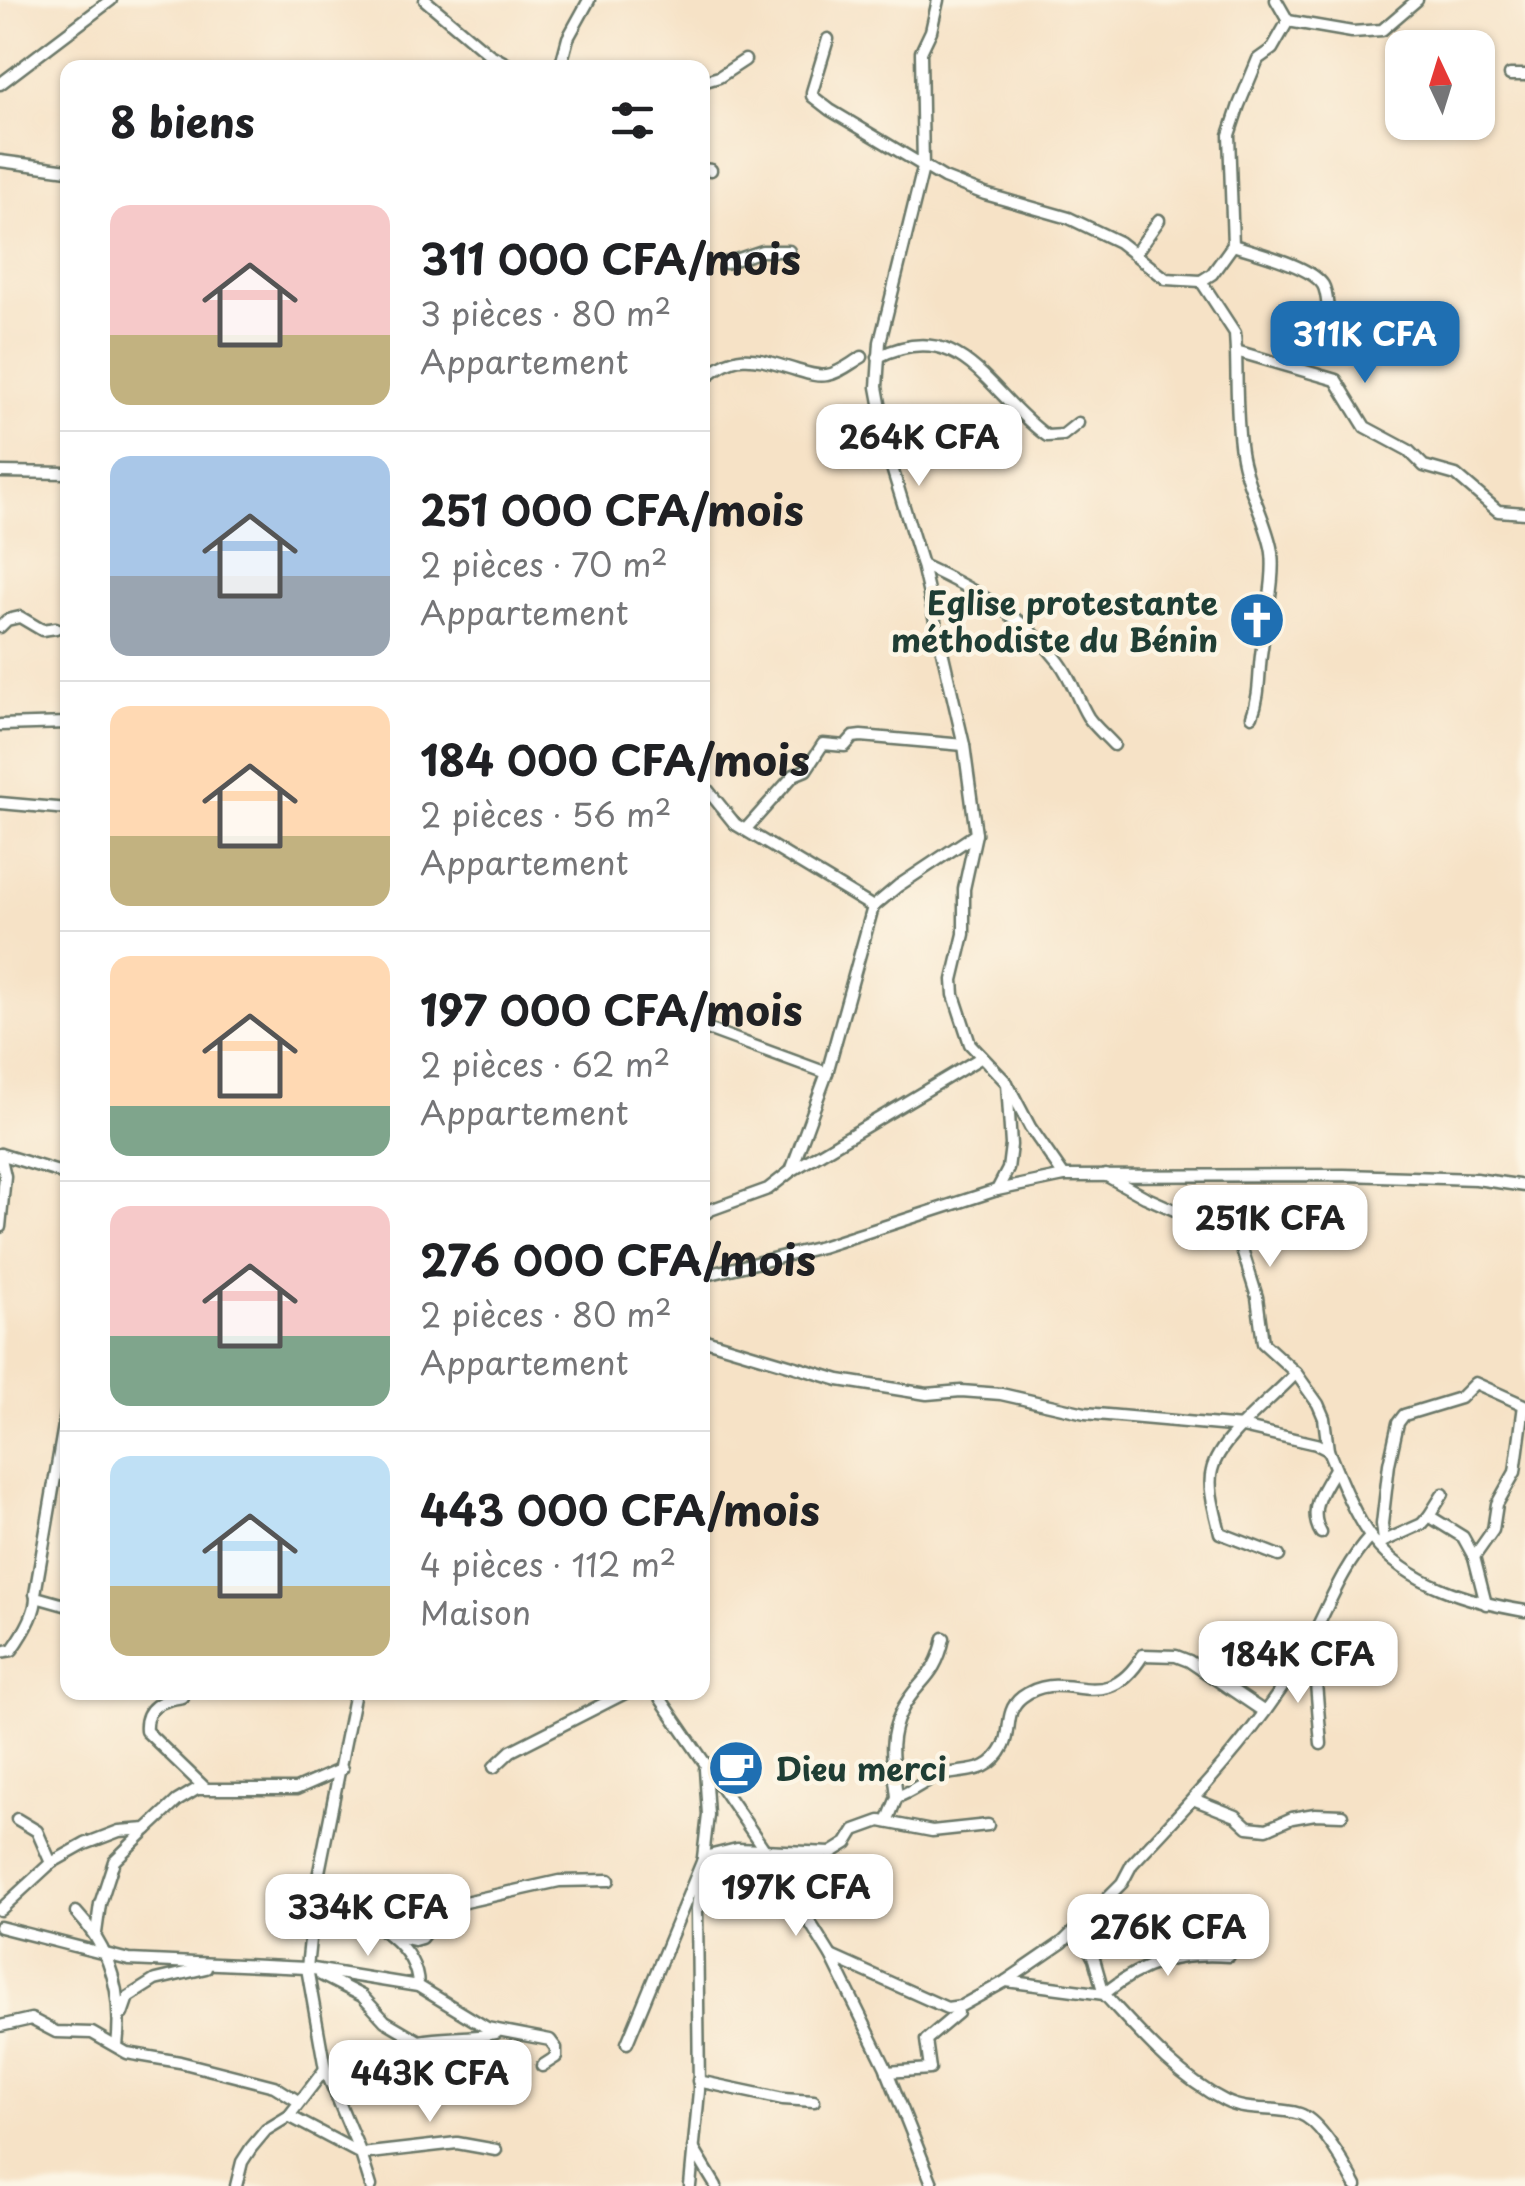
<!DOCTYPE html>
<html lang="fr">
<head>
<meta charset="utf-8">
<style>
  :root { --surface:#fff; --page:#f6f6f6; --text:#202124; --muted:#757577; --line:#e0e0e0; --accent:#1f6fb2 }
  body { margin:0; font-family:"Playpen Sans",sans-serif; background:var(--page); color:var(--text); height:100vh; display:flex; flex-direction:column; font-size:38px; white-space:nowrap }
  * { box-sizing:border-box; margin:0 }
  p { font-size:32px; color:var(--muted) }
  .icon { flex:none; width:55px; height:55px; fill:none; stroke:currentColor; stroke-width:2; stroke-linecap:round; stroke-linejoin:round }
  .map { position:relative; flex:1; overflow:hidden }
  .panel { position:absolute; left:60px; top:60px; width:650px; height:1640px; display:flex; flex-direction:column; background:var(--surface); border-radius:20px; box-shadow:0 2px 8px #0004 }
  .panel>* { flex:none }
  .needle { width:65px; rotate:356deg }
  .tools { position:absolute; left:1385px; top:30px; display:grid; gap:20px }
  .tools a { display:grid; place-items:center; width:110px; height:110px; border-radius:20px; background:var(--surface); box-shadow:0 2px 8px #0004; font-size:50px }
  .price { position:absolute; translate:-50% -85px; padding:0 22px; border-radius:20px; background:#fff; color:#222; font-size:32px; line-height:65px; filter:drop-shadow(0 2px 5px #0008) }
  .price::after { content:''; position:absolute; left:50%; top:60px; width:30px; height:22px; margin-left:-15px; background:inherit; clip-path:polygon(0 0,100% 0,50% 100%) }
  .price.current { background:var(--accent); color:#fff }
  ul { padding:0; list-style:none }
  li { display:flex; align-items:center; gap:30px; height:250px; padding:0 50px }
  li+li { border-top:2px solid var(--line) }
  li span { display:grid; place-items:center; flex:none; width:280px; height:200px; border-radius:20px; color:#555 }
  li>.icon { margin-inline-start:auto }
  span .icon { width:120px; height:120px; fill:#fffc; stroke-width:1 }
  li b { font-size:42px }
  h2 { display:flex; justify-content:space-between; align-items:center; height:120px; padding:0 50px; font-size:42px }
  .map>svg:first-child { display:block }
</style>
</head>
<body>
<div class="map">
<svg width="1525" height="2186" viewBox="0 0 1525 2186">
  <rect width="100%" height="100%" fill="#fcf5e5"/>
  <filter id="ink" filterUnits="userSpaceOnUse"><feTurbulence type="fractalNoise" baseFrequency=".01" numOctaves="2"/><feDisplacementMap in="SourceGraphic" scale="20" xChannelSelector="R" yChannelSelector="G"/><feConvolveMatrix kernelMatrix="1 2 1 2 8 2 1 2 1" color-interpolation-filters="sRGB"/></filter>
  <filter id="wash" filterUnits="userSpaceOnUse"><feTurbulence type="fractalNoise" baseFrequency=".0048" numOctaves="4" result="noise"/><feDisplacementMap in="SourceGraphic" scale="40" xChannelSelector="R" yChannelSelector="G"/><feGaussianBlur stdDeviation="2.25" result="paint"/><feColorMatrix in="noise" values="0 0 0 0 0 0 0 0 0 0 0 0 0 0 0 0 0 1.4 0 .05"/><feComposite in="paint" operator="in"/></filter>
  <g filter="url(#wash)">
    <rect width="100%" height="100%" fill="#f6e2c6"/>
  </g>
  <g filter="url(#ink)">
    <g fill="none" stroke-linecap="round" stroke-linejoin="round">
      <g stroke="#6a7767" stroke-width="15">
        <g id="minor">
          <polyline points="425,0 489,54 514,68"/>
          <polyline points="1276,0 1288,21"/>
          <polyline points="828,39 812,92 812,96 830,110 944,178 985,194 1069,218 1119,242 1166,279 1201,281 1212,274 1233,245 1229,135 1239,105 1258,59 1272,49 1288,21 1352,32 1382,30 1417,0"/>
          <polyline points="560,68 568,38 589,0"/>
          <polyline points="1510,75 1525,75"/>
          <polyline points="702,82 719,77 745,60"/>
          <polyline points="0,84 111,0"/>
          <polyline points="0,161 68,170"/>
          <polyline points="702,169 711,170"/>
          <path d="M1233,245C1255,252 1311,266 1323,285C1327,292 1327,302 1328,310"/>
          <polyline points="1135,254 1159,220"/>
          <polyline points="726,263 762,251 789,251"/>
          <polyline points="1201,281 1235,333 1236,351 1336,380 1365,427 1408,450 1424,466 1456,475 1498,511 1525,513"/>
          <path d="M1236,351C1237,384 1236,419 1241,452C1246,486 1264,515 1271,547C1277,573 1265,621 1262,648C1258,671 1261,693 1252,716"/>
          <path d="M878,357C962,315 988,394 1047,436L1063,435L1078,423"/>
          <path d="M702,381C736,348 755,358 796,370C806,373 817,377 827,375C840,373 851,363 862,357"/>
          <polyline points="0,472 68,473"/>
          <path d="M922,565C972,588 1025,617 1059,662C1072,679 1077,699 1088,717C1095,727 1106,736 1114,745"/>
          <polyline points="0,627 7,620 20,617 42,630 56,628"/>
          <polyline points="0,725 68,723"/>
          <polyline points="702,783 735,824 873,907"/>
          <polyline points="0,803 68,809"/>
          <polyline points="745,830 794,775 806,770 823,744 845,746 853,737 861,736 964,745"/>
          <polyline points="976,834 964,889 964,934 953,980 954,995 970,1044 1007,1083 1011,1145 1008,1169 997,1190"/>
          <polyline points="702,1027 827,1073"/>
          <polyline points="1007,1083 1030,1127 1064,1176"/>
          <polyline points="0,1154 68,1175"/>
          <polyline points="791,1171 827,1073 873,907 898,886 976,834 964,745 922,565 892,468 877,387 880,342 923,168 921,52 931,31 938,0"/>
          <polyline points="1105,1175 1145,1197 1226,1233 1242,1249 1257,1297 1263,1343 1296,1373 1318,1404 1324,1418 1328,1450"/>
          <polyline points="702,1216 710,1210 768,1189 791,1171 982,1057"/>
          <polyline points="0,1227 5,1176 0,1154"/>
          <polyline points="702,1276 821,1247 997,1190 1064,1176 1344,1175 1476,1179 1525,1186"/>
          <path d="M702,1339L839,1380L927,1394L961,1391L1001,1394L1085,1413L1242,1427L1316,1444L1328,1450C1339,1477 1355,1518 1373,1540C1409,1585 1471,1602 1525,1611"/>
          <polyline points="68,1402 35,1594 36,1597 68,1606"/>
          <polyline points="1429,1516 1443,1494"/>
          <path d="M1321,1533C1307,1510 1323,1488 1335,1469"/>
          <polyline points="1384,1541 1382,1524 1389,1464 1398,1423 1404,1415 1460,1398 1475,1383 1524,1405 1515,1472 1497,1504 1493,1530 1474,1557"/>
          <polyline points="1380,1543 1422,1524 1429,1516 1463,1537 1474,1557 1486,1604"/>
          <path d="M1279,1556L1220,1533C1216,1515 1207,1488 1212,1470C1220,1437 1273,1399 1296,1373"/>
          <path d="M0,1652L12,1650C22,1636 36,1613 36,1597"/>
          <polyline points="1301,1658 1316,1683 1321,1744"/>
          <path d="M355,1692L315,1892C353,1913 417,1936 418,1986"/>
          <polyline points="656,1692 766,1852 831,1956 885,2066 933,2186"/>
          <path d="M183,1697C161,1700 144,1707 146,1731L205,1788"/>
          <polyline points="494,1767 511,1751 627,1692"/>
          <path d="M897,1797C894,1765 886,1743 901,1712C916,1680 935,1681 944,1638"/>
          <polyline points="1193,1799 1236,1816 1248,1827 1267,1829 1292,1818 1315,1814 1342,1815"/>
          <polyline points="17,1819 37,1831 51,1863"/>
          <path d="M887,1822L897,1797C912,1792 924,1781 938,1776C964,1768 988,1777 1004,1746C1012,1730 1004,1711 1022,1697C1066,1664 1103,1721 1143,1655L1176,1656L1189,1661L1263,1711"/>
          <polyline points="315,1892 307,1968 325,2069 361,2154 371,2186"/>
          <polyline points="0,1910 51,1863 85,1844 119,1831 147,1829 177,1801 197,1789 296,1789 342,1769"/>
          <path d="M76,1912C112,1950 123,1995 117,2046"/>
          <polyline points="0,1927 129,1960 307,1968 418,1986 487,2028 550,2040 556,2048 556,2057 542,2066"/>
          <path d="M1077,1927L1094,1959L1104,1994C1142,1962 1181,1952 1229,1956"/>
          <polyline points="96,1933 100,1904 114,1861 147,1829"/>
          <polyline points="393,1935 414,1940 421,1938 447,1906 559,1881 609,1880"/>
          <path d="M831,1956L947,2008L961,2006L1006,1981L1104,1994C1141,2034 1176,2076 1225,2101C1248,2113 1276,2106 1300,2114C1321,2121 1346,2167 1356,2186"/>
          <path d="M321,1975L362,1996L385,2021L419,2041C445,2036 470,2039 496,2033"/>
          <path d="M1006,1981L1063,1942L1122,1883L1132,1864C1191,1802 1259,1730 1302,1656C1326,1615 1338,1572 1370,1537"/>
          <polyline points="122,2014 128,1997 155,1980 206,1968"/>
          <polyline points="0,2026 31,2019 56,2032 92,2033 127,2053 180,2062 274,2086 298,2101"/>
          <polyline points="627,2043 704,1857 737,1849 831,1853 847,1843 855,1830 880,1821 932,1831 988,1825"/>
          <polyline points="887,2072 930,2069 926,2040 958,2013"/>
          <polyline points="698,2081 783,2099 814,2101"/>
          <polyline points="289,2116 361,2154 457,2143 496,2150"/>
          <polyline points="693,2148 716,2186"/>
          <polyline points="236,2186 242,2162 251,2148 266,2130 289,2116 325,2069"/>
          <polyline points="690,2186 699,2091 697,1909 708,1815 705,1769"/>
        </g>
      </g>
      <use href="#minor" stroke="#fff" stroke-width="10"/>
    </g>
  </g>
  <defs>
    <g id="church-disc" transform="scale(2.875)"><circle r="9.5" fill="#1f6fb2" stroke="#fcf5e5"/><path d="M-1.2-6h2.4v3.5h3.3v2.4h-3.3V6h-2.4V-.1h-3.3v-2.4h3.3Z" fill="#fff"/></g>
    <g id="cafe-disc" transform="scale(2.875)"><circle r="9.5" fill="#1f6fb2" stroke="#fcf5e5"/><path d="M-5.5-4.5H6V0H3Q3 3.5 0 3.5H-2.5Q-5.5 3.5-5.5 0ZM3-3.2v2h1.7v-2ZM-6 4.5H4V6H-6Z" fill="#fff"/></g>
  </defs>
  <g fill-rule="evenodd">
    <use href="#church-disc" x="1257" y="620"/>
    <use href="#cafe-disc" x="736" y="1768"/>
  </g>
  <g text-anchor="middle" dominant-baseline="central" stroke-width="9" stroke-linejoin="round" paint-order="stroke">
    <g font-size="32" font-weight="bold" fill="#1f3d34" stroke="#fcf5e5" text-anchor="end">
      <text x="1218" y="602">Eglise protestante<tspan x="1218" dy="37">méthodiste du Bénin</tspan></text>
      <text x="775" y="1768" text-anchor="start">Dieu merci</text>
    </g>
  </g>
</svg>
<div class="tools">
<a><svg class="needle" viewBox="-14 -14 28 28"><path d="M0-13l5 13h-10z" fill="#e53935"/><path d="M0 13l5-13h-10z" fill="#757577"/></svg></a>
</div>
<b class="price current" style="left:1365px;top:386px">311K CFA</b>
<b class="price" style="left:919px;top:489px">264K CFA</b>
<b class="price" style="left:1270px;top:1270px">251K CFA</b>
<b class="price" style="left:1298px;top:1706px">184K CFA</b>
<b class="price" style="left:796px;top:1939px">197K CFA</b>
<b class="price" style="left:368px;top:1959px">334K CFA</b>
<b class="price" style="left:1168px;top:1979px">276K CFA</b>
<b class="price" style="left:430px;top:2125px">443K CFA</b>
<section class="panel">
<h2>8 biens<svg class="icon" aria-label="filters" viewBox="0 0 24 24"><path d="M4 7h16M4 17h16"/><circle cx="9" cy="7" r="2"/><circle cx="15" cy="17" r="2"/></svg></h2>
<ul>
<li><span style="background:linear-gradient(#f6c9c9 65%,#c2b280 0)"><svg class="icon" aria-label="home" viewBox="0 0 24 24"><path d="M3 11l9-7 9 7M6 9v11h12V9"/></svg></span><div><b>311 000 CFA/mois</b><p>3 pièces · 80 m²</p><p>Appartement</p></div></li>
<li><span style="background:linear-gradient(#a9c7e8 60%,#9aa5b1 0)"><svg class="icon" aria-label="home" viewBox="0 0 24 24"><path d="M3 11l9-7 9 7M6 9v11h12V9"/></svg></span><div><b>251 000 CFA/mois</b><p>2 pièces · 70 m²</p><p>Appartement</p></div></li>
<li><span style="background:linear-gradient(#ffd9b3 65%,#c2b280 0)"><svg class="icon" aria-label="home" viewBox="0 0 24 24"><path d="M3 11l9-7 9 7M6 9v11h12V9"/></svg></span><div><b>184 000 CFA/mois</b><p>2 pièces · 56 m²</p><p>Appartement</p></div></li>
<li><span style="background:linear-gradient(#ffd9b3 75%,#7fa58c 0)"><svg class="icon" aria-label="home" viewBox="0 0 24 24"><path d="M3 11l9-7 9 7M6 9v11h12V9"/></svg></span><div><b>197 000 CFA/mois</b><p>2 pièces · 62 m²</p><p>Appartement</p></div></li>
<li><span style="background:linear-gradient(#f6c9c9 65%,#7fa58c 0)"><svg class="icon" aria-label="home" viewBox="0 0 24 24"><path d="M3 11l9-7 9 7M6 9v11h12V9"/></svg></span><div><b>276 000 CFA/mois</b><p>2 pièces · 80 m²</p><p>Appartement</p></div></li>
<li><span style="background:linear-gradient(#bfe0f5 65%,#c2b280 0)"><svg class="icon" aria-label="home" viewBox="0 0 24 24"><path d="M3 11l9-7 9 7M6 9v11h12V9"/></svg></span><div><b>443 000 CFA/mois</b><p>4 pièces · 112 m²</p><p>Maison</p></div></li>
</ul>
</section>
</div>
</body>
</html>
